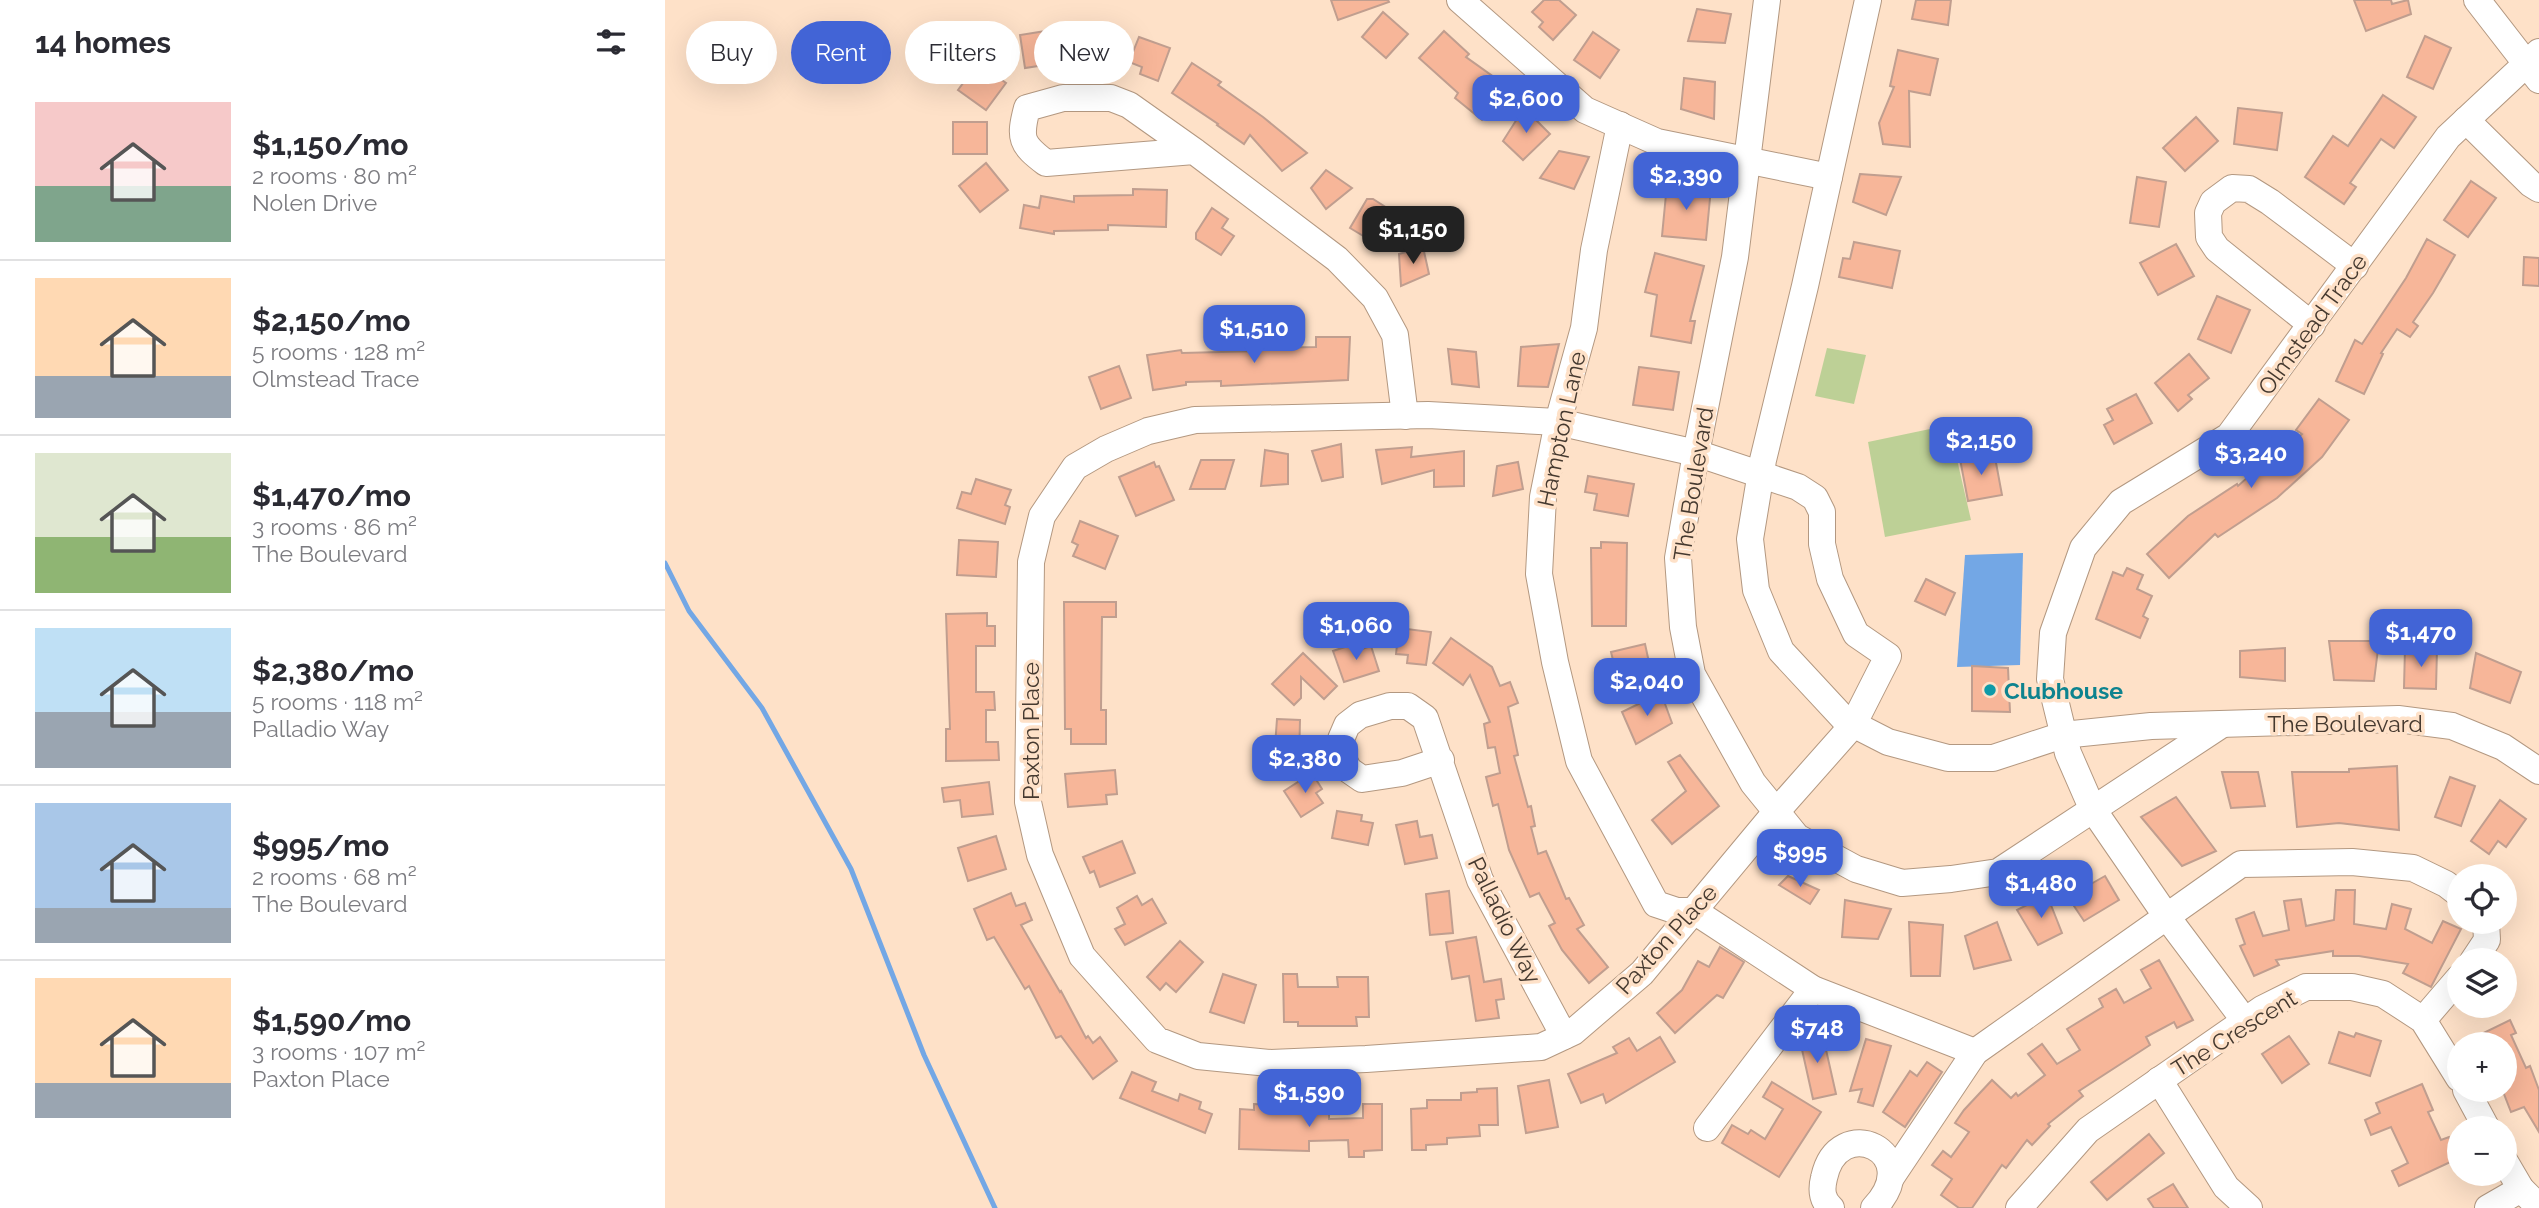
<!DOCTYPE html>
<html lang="en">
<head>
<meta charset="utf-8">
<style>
  :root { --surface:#fff; --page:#f7f7f7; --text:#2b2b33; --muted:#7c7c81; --line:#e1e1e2; --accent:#4264d6 }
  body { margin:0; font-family:Raleway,sans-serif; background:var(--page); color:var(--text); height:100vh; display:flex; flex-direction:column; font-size:26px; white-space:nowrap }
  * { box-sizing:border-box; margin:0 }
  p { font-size:23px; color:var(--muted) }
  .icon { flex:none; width:38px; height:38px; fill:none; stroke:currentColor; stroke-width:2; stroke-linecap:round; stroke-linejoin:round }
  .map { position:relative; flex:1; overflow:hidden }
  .details { display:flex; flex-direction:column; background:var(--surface); width:665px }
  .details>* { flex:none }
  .top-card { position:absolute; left:21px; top:21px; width:665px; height:63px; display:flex; gap:14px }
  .controls { position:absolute; left:1782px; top:864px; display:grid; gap:14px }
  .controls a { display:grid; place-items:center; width:70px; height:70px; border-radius:50%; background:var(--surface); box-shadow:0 7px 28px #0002; font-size:35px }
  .price { position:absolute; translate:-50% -60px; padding:0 16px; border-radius:14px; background:var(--accent); color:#fff; font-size:23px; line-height:46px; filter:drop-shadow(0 2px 4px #0008) }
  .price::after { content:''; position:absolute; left:50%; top:42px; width:21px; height:16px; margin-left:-10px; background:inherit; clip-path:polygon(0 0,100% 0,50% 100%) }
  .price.current { background:#222; color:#fff }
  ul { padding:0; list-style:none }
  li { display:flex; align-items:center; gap:21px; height:175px; padding:0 35px }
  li+li { border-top:2px solid var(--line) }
  li span { display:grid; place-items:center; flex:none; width:196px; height:140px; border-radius:0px; color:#555 }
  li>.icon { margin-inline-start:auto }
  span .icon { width:84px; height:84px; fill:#fffc; stroke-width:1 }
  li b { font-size:30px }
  h2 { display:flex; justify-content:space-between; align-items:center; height:84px; padding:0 35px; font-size:30px }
  .tag { padding:0 24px; border-radius:32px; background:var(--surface); box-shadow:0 7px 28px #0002; font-size:24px; line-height:63px }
  .tag.current { background:var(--accent); color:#fff }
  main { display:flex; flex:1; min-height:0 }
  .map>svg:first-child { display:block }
</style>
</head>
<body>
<main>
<section class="details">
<h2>14 homes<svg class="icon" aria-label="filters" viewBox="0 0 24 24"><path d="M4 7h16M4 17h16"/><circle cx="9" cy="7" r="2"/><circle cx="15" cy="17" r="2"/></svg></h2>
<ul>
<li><span style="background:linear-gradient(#f6c9c9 60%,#7fa58c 0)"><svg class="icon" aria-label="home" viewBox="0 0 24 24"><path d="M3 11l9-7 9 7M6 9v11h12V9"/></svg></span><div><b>$1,150/mo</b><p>2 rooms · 80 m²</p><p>Nolen Drive</p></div></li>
<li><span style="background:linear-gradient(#ffd9b3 70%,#9aa5b1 0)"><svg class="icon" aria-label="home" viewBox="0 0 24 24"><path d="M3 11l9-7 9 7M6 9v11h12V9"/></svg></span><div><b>$2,150/mo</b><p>5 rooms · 128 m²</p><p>Olmstead Trace</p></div></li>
<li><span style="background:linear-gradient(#dfe7d0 60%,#8fb573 0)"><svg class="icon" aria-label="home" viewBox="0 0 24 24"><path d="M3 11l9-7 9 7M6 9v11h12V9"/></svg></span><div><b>$1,470/mo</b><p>3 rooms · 86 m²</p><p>The Boulevard</p></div></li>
<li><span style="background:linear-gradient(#bfe0f5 60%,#9aa5b1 0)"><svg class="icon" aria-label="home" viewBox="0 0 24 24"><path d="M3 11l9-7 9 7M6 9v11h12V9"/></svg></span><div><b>$2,380/mo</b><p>5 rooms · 118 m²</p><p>Palladio Way</p></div></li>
<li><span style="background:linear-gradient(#a9c7e8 75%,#9aa5b1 0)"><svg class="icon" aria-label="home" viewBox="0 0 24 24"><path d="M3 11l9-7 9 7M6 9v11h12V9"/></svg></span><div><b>$995/mo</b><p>2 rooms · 68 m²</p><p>The Boulevard</p></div></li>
<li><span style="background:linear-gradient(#ffd9b3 75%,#9aa5b1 0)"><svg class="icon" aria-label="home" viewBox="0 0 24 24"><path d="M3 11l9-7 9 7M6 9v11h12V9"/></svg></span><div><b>$1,590/mo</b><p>3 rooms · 107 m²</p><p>Paxton Place</p></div></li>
</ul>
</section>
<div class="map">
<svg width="1874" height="1208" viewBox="0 0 1874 1208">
  <rect width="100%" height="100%" fill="#fee1c8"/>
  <g fill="#bdd096">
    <polygon points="1162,348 1201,355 1189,404 1150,396"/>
    <polygon points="1284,425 1306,520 1220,537 1203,442"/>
  </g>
  <polygon fill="#73a7e5" points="1358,553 1355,665 1292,667 1300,555"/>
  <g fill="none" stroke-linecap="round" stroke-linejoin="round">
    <polyline stroke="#73a7e5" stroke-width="5" points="0,563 24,611 97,708 186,869 259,1055 330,1208"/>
  </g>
  <g fill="#f7b699" stroke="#c09e8f" stroke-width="2">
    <polygon points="666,0 723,0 724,2 673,20"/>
    <polygon points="879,0 894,0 911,15 888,40 874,27 878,22 867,12"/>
    <polygon points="1251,0 1286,0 1283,25 1247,19"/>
    <polygon points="1689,0 1726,0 1727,4 1743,0 1746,14 1701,31"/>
    <polygon points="1032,9 1066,14 1060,43 1023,41"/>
    <polygon points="718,12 743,34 721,58 697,37"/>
    <polygon points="412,29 446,30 445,67 411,66"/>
    <polygon points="387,30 393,63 360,68 355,35"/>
    <polygon points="779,31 804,54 801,57 847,90 817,120 790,98 793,93 754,58"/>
    <polygon points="928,32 954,50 935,78 909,60"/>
    <polygon points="1760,36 1786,48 1768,89 1742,77"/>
    <polygon points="474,37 505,48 493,81 475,74 477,67 464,62"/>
    <polygon points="1233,50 1273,59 1265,95 1244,91 1245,147 1218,144 1214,123 1229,87 1225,86"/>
    <polygon points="313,63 341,83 321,110 293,90"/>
    <polygon points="527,63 556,82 553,85 598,117 642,153 617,171 585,135 579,144 552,125 553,124 507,93"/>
    <polygon points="1019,78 1050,82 1049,119 1016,109"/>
    <polygon points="1718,95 1751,117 1729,148 1716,139 1685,183 1691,187 1679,204 1640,177 1668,136 1683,146"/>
    <polygon points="859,108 885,134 858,160 838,141"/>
    <polygon points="1573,108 1617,113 1612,150 1569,144"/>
    <polygon points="1531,117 1553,141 1520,171 1498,148"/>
    <rect x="288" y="122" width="34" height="32"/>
    <polygon points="894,151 924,157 909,189 875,178"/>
    <polygon points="321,163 343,190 315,212 294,186"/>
    <polygon points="661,170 687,188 661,209 646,188"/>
    <polygon points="1195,174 1236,177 1221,215 1188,202"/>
    <polygon points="1472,177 1501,182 1494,227 1465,223"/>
    <polygon points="1806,181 1831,198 1803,237 1779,220"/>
    <polygon points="1002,184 1046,188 1041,240 997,236"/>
    <polygon points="468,189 502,190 501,227 443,225 443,230 389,231 389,234 355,228 359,205 374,208 376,196 409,202 409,196 468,195"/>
    <polygon points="702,199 708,199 733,215 716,243 710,243 685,228"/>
    <polygon points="547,208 563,219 557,228 569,236 556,255 531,239 531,233"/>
    <polygon points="1762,239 1790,255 1768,293 1748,322 1753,326 1745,337 1732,329 1716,353 1718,354 1699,394 1671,381 1690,340 1697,344 1741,278"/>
    <polygon points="1189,242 1235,251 1227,288 1174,277 1178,258 1185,259"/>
    <polygon points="1511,244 1529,276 1493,295 1475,263"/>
    <polygon points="758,247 764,274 736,286 734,254"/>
    <polygon points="990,253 1039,266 1025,321 1030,321 1026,343 986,336 992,295 980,292"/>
    <polygon points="1859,257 1874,258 1874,286 1858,285"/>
    <polygon points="1552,296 1585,310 1566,353 1533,339"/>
    <polygon points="651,337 685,337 683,380 556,386 556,381 521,382 521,385 488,390 482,355 516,350 517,353 596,351 596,348 651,347"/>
    <polygon points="894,344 883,387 853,386 856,347"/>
    <polygon points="783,349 811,352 814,387 787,384"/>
    <polygon points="1524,354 1544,378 1523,395 1527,399 1513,411 1490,383"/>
    <polygon points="454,366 466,398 436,409 424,377"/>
    <polygon points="974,367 1014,372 1008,410 968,405"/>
    <polygon points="1471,394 1487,423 1449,444 1439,425 1448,420 1442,409"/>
    <polygon points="1654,399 1684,420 1657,457 1612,498 1553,537 1550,534 1504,578 1482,554 1523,516 1572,484 1573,486 1602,460 1605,463 1637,434 1631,430"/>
    <polygon points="676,444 678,477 657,481 647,451"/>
    <polygon points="747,447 746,457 799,451 799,486 769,487 769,470 717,484 711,450"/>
    <polygon points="600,450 623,454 623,484 596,486"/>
    <polygon points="1329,452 1337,495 1303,501 1295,459"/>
    <polygon points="536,460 569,460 560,489 525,489"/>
    <polygon points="489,462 491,467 494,466 509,500 471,516 454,477"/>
    <polygon points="853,462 858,489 828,496 832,466"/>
    <polygon points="923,476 969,484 963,516 929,510 932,494 920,492"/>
    <polygon points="311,479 346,490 340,505 345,507 340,524 292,508 297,492 306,494"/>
    <polygon points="415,521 453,536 440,569 408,556 413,545 407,542"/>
    <polygon points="294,540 333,542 331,577 292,575"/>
    <polygon points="936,542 962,543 961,626 927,626 926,548 936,548"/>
    <polygon points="1462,568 1478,575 1472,589 1487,596 1478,616 1483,619 1475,638 1431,619 1448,572 1458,576"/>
    <polygon points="1261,579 1290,593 1280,615 1250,601"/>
    <polygon points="399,602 451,602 451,617 437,617 436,710 441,710 441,744 406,744 406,729 400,729"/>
    <polygon points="322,613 322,626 330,626 330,646 311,646 311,692 329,692 330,710 321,710 321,742 333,742 334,760 281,761 281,729 285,729 281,614"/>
    <polygon points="734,628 766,632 761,665 742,663 743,655 731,654"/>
    <polygon points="786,638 827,667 835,686 845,682 853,703 843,707 853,755 849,756 863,807 866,806 870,826 866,827 873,854 881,851 901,899 904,898 919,925 912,929 943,967 924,983 897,950 884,926 890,923 874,893 865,897 844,850 833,804 828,806 821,777 835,773 830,747 823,748 819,724 825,722 805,675 798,685 768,663"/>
    <polygon points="1664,641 1714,641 1709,681 1669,680"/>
    <polygon points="689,644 691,651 706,646 714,671 679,682 668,651"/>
    <polygon points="980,644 987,676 954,684 946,652"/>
    <polygon points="1620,648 1620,681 1575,677 1575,651"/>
    <polygon points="1740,648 1772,649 1771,689 1739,688"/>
    <polygon points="638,653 672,686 659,699 636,677 636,698 629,705 607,684"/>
    <polygon points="1811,653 1856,672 1845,703 1805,688"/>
    <polygon points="1307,666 1343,668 1345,712 1307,711"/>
    <polygon points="996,693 1007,723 971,744 957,712"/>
    <polygon points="612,719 635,720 634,761 609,760"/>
    <polygon points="1015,755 1054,806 1007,844 987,820 1021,791 1003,762"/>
    <polygon points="1732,766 1734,830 1674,823 1632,827 1627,772 1684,772 1684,769"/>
    <polygon points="450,770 452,794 441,795 442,804 403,807 400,774"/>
    <polygon points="1557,772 1593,772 1600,806 1566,808"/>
    <polygon points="647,773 657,789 651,793 658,803 636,817 619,791"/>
    <polygon points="1785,777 1810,786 1796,826 1770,817"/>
    <polygon points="324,782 328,814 297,817 295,800 279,802 277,788"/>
    <polygon points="1511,797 1551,851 1517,866 1476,817"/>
    <polygon points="1835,800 1861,819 1841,847 1833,841 1824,854 1806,841"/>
    <polygon points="672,811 697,815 696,821 708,823 703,845 667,838"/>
    <polygon points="752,821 755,837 767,835 772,858 740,864 731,825"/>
    <polygon points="331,836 341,869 303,881 293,848"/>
    <polygon points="457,841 470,873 435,887 429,871 425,873 418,857"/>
    <polygon points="1123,876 1154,890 1145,904 1114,885"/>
    <polygon points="1440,876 1454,900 1419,921 1403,897"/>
    <polygon points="1671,890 1690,890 1689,924 1721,929 1727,904 1746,909 1740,929 1767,943 1778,921 1796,929 1766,987 1738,973 1743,964 1694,956 1668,956 1668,951 1611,960 1614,965 1589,976 1575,946 1580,944 1571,919 1589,912 1598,936 1624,930 1619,901 1636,899 1641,926 1669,920"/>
    <polygon points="784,891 788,933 765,935 761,894"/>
    <polygon points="346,893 351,906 360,903 367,920 356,925 395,992 396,991 421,1038 423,1036 428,1043 435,1037 452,1061 428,1079 396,1036 391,1038 364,986 360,989 329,937 322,940 309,909"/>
    <polygon points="1382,895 1397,933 1373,945 1352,910"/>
    <polygon points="472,896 477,905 487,899 501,923 460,945 450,929 460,924 452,908"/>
    <polygon points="1180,900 1226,909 1213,939 1177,937"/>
    <polygon points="1244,922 1278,925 1275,976 1246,976"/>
    <polygon points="1332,922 1346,960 1309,969 1300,936"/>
    <polygon points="811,937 819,982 836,979 839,999 831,1000 834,1018 811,1021 804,976 787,979 781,942"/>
    <polygon points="515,941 538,962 511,992 501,983 495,990 482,977"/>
    <polygon points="1055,947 1079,962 1058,998 1052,995 1010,1033 992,1013 1017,990 1033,961 1044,967"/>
    <polygon points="1494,960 1528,1020 1512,1028 1509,1022 1481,1037 1485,1045 1414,1091 1418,1096 1383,1124 1385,1126 1367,1145 1362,1140 1341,1168 1337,1165 1307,1208 1294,1208 1276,1195 1287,1179 1267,1165 1278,1151 1286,1157 1304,1132 1290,1123 1299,1110 1327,1080 1346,1098 1351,1093 1353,1096 1380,1075 1363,1054 1377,1044 1392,1064 1415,1050 1402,1029 1438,1007 1434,999 1451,989 1459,1003 1486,988 1476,970"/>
    <polygon points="558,974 591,985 579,1023 545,1012"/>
    <polygon points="618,974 632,974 633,987 673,987 672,977 703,977 704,1017 691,1017 692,1026 633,1026 633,1022 619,1022"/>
    <polygon points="1845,1020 1851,1033 1846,1035 1861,1068 1865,1066 1874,1090 1874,1132 1859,1107 1846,1112 1839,1094 1839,1045 1794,1045"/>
    <polygon points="1157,1032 1171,1094 1148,1099 1134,1036"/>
    <polygon points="1674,1032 1689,1037 1691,1033 1716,1041 1705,1076 1664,1063"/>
    <polygon points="1624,1036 1644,1064 1617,1083 1597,1054"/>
    <polygon points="995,1037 1010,1062 941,1103 938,1094 916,1103 903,1074 952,1053 948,1047 964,1038 972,1051"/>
    <polygon points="1201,1039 1226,1046 1208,1106 1193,1102 1197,1089 1185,1091"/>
    <polygon points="1262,1062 1277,1072 1240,1127 1218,1112 1245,1071 1252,1076"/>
    <polygon points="467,1072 491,1082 487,1091 513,1101 515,1094 536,1102 534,1109 547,1114 540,1133 455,1098"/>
    <polygon points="884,1080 893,1127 861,1133 853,1086"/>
    <polygon points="1107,1082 1156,1112 1114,1177 1057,1143 1067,1125 1083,1134 1086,1130 1100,1139 1118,1109 1098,1097"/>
    <polygon points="1757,1084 1768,1110 1763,1112 1776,1140 1784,1137 1794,1158 1734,1186 1727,1171 1743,1163 1726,1127 1706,1135 1700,1120 1715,1113 1711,1103"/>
    <polygon points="832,1088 833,1125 814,1125 815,1136 782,1138 782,1144 761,1145 761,1150 747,1150 746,1109 762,1108 762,1100 796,1100 796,1093 812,1092 812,1089"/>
    <polygon points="589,1104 609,1105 609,1107 664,1106 664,1119 698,1118 698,1104 717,1104 717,1150 699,1151 699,1157 684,1157 683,1140 644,1141 644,1151 574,1149 575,1109 589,1110"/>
    <polygon points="1484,1134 1499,1153 1442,1200 1426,1182"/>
    <polygon points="1508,1184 1523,1208 1489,1208 1483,1199"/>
  </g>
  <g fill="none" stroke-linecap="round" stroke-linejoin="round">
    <g stroke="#b39881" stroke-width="28">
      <g id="minor">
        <polyline points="795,0 920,110 992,142 1164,177"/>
        <polyline points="1102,0 1070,257 1031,453 1013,558 1018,627 1027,674 1088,783 1132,837 1191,869 1237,883 1286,879 1333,872 1556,725"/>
        <polyline points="1203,0 1140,286 1098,460 1085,539 1091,590 1116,651 1180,720 1223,742 1283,758 1328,758 1398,735 1486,726 1733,719 1787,726 1838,747 1874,771"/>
        <polyline points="1812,0 1874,80"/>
        <polyline points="1801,120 1866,184 1874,189"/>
        <polyline points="955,125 929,250 919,328 893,422 878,497 874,574 890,662 914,761 991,904 1012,911 1029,911 1148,989 1310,1052"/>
        <path d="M529,151L381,163C356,144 354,139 362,108L398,98H446L464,105L529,151L672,259L710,298L730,335L740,416"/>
        <polyline points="1647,325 1552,249 1544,237 1543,213 1548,202 1567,188 1584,189 1605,202 1690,266"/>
        <polygon points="763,415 893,422 1031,453 1133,487 1150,498 1157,512 1157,544 1165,579 1191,634 1223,656 1188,725 1111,812 977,973 908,1032 876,1047 701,1059 604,1063 533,1056 492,1040 417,956 375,855 363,802 366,562 377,516 410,467 441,449 483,431 530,420"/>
        <polyline points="776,760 737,773 697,779 684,770 676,755 676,739 682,725 695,715 725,706 743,706 760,718 815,880 899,1036"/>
        <polyline points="1808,961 1822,940 1821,922"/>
        <polyline points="1758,1020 1794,978"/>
        <polyline points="1580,1021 1502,917 1427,808 1403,753 1385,679 1388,633 1418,548 1456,502 1564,436 1783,137 1874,52"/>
        <polyline points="1494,1080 1561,1187 1584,1208"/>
        <polyline points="1801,1090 1822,1129"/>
        <polyline points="1042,1128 1148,989"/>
        <polyline points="1839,1160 1856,1189 1874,1207"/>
        <polyline points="1227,1176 1310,1052 1576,864 1687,862 1748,868 1781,884 1794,894"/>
        <path d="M1166,1208C1157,1200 1156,1190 1159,1178C1173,1111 1262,1152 1209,1208"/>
        <polyline points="1354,1208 1423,1130 1597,1009 1641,987 1687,987 1718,994 1758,1020 1794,1078"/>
        <polyline points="1823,1208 1856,1189"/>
      </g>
    </g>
    <use href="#minor" stroke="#fff" stroke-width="26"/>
  </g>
  <circle fill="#0f9aa8" stroke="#fee1c8" stroke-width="2.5" cx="1325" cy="690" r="7"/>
  <g text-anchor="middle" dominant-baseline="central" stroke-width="7" stroke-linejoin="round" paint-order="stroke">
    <g font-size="23" fill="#45392f" stroke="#fee1c8">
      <text transform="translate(1647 324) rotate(-54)">Olmstead Trace</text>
      <text transform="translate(896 429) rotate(-78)">Hampton Lane</text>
      <text transform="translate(1028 484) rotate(-81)">The Boulevard</text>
      <text x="1680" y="723">The Boulevard</text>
      <text transform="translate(365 731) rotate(-90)">Paxton Place</text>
      <text transform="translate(840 920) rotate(64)">Palladio Way</text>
      <text transform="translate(1001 939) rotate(-48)">Paxton Place</text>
      <text transform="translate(1569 1033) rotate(-32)">The Crescent</text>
    </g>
    <g font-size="23" font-weight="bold" fill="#0d838f" stroke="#fee1c8" text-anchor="start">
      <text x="1339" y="690">Clubhouse</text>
    </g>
  </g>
</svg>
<div class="controls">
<a><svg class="icon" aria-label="locate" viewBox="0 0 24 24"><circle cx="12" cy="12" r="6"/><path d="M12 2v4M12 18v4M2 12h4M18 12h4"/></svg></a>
<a><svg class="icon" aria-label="layers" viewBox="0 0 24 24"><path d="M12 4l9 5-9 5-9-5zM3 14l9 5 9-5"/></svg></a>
<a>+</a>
<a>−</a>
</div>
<b class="price" style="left:861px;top:135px">$2,600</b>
<b class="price" style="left:1021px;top:212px">$2,390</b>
<b class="price current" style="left:748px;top:266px">$1,150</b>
<b class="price" style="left:589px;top:365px">$1,510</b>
<b class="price" style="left:1316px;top:477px">$2,150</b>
<b class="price" style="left:1586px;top:490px">$3,240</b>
<b class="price" style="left:691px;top:662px">$1,060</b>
<b class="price" style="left:1756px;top:669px">$1,470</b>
<b class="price" style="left:982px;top:718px">$2,040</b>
<b class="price" style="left:640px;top:795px">$2,380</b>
<b class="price" style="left:1135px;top:889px">$995</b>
<b class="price" style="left:1376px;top:920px">$1,480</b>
<b class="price" style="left:1152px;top:1065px">$748</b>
<b class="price" style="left:644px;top:1129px">$1,590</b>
<div class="top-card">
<a class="tag">Buy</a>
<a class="tag current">Rent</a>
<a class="tag">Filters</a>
<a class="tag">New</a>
</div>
</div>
</main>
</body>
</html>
